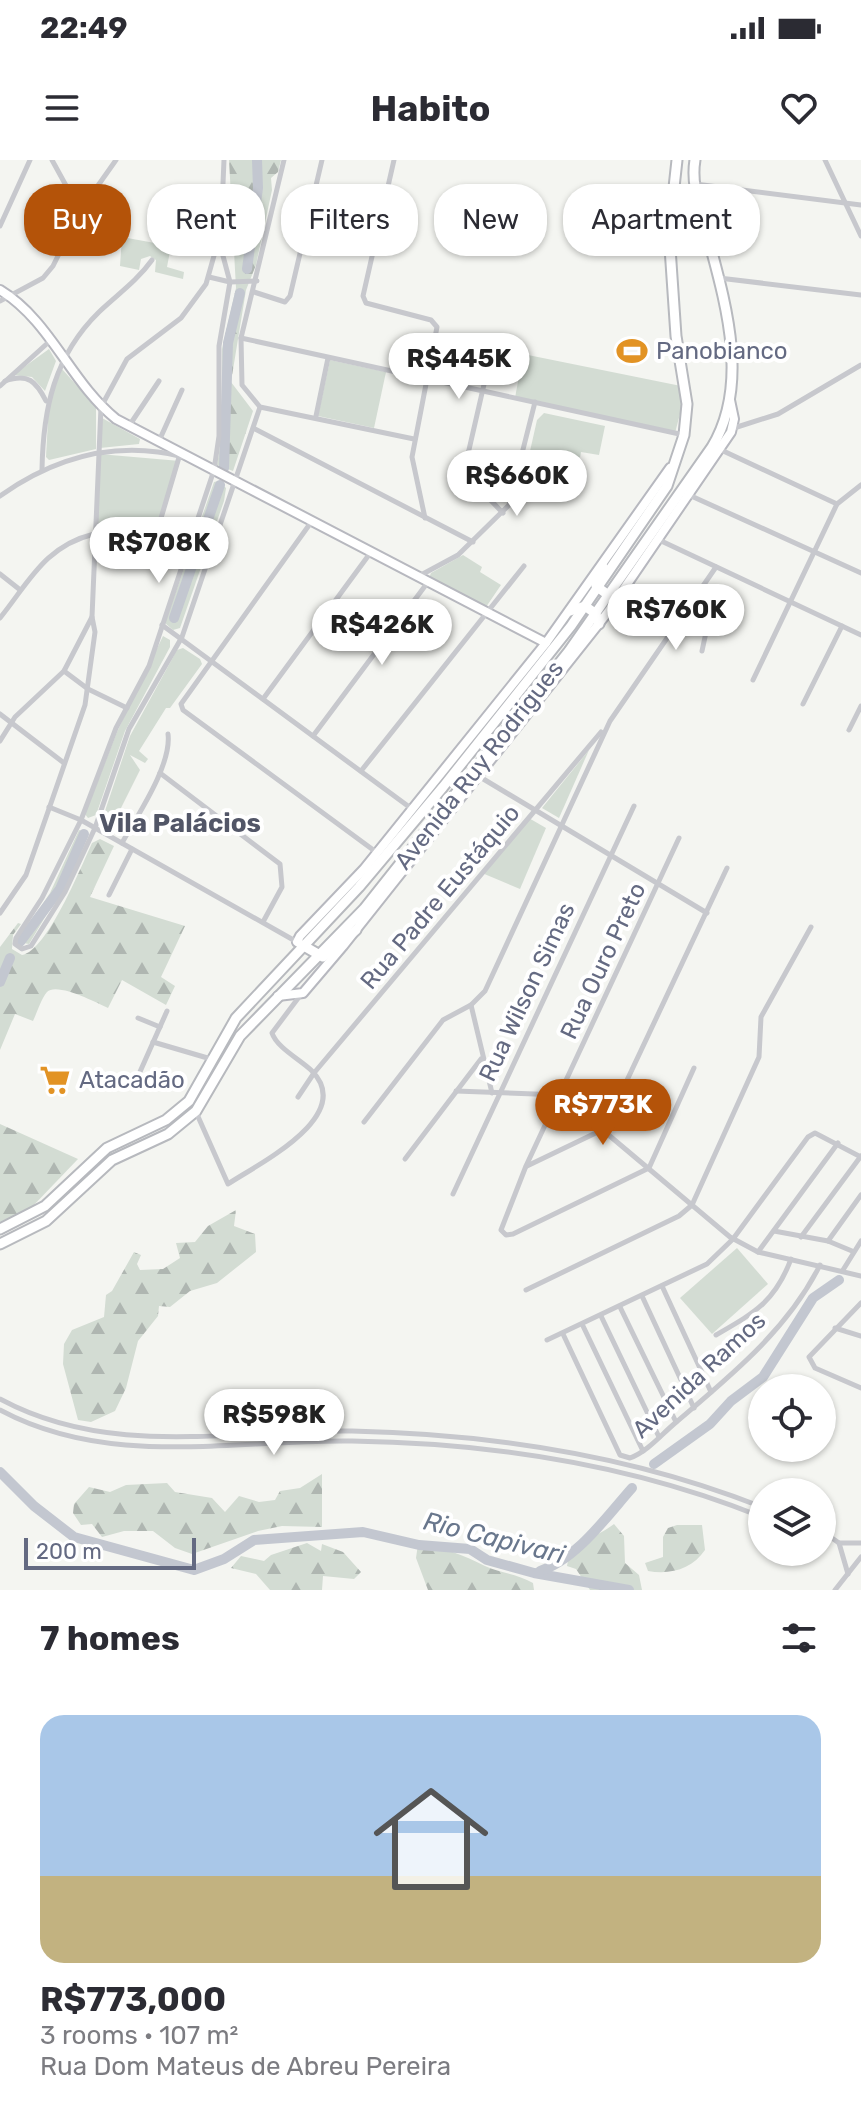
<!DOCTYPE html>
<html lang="en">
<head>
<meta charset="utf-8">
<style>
  :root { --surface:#fff; --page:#f2f2f3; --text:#2b2b33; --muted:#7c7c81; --line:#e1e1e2; --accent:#b45309 }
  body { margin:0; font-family:Rubik,sans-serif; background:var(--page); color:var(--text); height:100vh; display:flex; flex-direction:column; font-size:30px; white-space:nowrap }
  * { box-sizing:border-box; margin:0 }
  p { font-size:26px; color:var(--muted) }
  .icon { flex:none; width:44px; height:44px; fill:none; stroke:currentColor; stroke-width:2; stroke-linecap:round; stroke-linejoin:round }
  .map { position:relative; height:1430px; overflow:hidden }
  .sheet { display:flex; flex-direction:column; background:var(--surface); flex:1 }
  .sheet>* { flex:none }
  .banner { position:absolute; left:24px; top:24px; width:814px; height:72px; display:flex; gap:16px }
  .buttons { position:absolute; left:748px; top:1214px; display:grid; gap:16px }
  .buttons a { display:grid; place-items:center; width:88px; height:88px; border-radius:50%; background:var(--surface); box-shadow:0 2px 6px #0004; font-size:40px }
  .scale { position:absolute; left:24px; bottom:20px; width:172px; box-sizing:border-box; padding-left:8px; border:4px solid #646a82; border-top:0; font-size:22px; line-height:28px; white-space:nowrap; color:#646a82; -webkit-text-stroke:6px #fff; paint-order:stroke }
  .price { position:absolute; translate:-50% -68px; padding:0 18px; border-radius:28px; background:#fff; color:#222; font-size:26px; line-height:52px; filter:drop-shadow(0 2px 4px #0008) }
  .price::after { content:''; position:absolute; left:50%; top:48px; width:24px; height:18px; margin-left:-12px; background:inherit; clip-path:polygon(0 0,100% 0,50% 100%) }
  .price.selected { background:var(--accent); color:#fff }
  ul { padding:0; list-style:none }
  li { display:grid; align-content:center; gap:16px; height:424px; padding:0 40px }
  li+li { border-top:2px solid var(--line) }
  li span { display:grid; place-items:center; height:248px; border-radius:24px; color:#555 }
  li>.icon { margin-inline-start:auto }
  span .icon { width:144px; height:144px; fill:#fffc; stroke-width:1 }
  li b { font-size:34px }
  h2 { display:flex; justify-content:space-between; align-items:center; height:96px; padding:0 40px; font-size:34px }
  .chip { padding:0 28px; border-radius:32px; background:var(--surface); box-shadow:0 2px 6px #0004; font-size:28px; line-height:72px }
  .chip.selected { background:var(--accent); color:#fff }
  .status { display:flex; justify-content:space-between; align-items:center; height:56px; padding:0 40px; background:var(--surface); direction:ltr }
  .status svg { height:22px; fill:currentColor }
  header { display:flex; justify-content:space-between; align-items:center; height:104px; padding:0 40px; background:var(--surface); font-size:36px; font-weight:700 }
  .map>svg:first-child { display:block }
</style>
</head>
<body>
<div class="status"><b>22:49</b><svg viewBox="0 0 49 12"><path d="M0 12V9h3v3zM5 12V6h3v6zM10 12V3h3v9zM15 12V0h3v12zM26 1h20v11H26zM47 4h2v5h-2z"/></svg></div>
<header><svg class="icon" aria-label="menu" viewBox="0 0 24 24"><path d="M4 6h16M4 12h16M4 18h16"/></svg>Habito<svg class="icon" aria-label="heart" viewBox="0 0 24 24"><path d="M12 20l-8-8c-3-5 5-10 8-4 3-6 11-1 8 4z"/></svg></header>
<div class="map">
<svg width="861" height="1430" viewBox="0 0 861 1430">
  <defs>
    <pattern id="forest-firs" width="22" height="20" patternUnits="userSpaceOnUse" patternTransform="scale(2)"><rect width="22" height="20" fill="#d3dcd3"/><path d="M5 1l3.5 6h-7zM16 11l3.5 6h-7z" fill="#afb6b1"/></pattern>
  </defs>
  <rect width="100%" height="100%" fill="#f4f5f1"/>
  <g fill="#d3dcd3">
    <polygon points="122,77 171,86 167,107 184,112 183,119 155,112 156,100 150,96 141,99 139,110 120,106"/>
    <polygon points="49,189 56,201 45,231 32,217 13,215"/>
    <polygon points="523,194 681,226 681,250 675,273 515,238"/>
    <polygon points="330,200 386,212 374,268 318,256"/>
    <polygon points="62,209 96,247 96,289 49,300 46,297 49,242"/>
    <polygon points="544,253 605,266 599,295 581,292 578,310 528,300 537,260"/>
    <polygon points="102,258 140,279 139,284 100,288"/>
    <polygon points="99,294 180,301 157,377 147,377 145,388 95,387"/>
    <polygon points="218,321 226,328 224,341 180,468 173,470 165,463 214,322"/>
    <polygon points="463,395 482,407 480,412 501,425 486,447 429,418 431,413"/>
    <polygon points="163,476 170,480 170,487 125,571 96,655 88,658 85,654 117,572"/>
    <polygon points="183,488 200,499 202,504 170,548 166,548 139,591 148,599 145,603 130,595 140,610 110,670 101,663 130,576 177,490"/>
    <polygon points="589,590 559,658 542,648"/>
    <polygon points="527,657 546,668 520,729 482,713"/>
    <polygon points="79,670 88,673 66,722 29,784 23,783 21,776 50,733"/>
    <polygon points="737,1088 768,1124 712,1174 680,1138"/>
  </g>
  <g fill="url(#forest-firs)">
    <polygon points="229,0 281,0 278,12 271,18 272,30 256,105 246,130 231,222 253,251 233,311 217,305 222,274 222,189 236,128"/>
    <path d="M100,679L114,686L90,737L185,766L161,817L175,826L166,845L122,820L108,848C97,843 57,822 47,832C41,839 37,853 33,861L15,854L0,890V787L18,763L21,764L13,775L12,789L22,795C47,791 81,707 92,683Z"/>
    <polygon points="0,964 78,999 32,1047 0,1062"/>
    <polygon points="236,1050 234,1066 255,1074 256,1092 217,1123 190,1131 170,1147 159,1146 158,1156 138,1181 126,1228 115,1251 91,1262 78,1260 63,1204 64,1184 72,1170 104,1157 106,1135 112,1131 134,1092 141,1095 137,1104 140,1110 163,1109 180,1098 176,1083 195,1082 208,1066"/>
    <polygon points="322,1314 322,1367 282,1366 258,1371 192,1394 175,1388 153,1371 124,1371 102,1377 92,1364 81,1365 73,1353 74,1344 89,1327 110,1332 126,1325 167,1323 175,1332 212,1338 225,1352 239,1336 259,1342 275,1340 280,1331 300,1328"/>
    <path d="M614,1364L624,1376L625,1403L639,1415L642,1430H590L576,1409L567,1406C570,1383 598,1377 614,1364Z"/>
    <path d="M677,1365H702L705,1390C692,1409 671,1415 648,1411L645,1403L663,1397V1377L668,1368Z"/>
    <polygon points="307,1383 321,1391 322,1384 343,1392 361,1412 354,1419 323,1416 322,1430 270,1430 256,1414 231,1408 241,1396 264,1401 271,1395"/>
    <path d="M418,1384C443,1387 463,1395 485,1406C500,1413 518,1414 533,1423L534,1430H428L416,1398Z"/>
  </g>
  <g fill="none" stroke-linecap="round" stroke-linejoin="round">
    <g stroke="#c3c7d0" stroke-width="10">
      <polyline points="247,109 258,28 257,0"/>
      <polyline points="224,308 228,183 240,133"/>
      <polyline points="174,458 220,325"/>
      <polyline points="20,782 60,729 84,674"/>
      <polyline points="0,822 10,798"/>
      <polyline points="654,1304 710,1264 731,1241 763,1217 813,1138 839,1120"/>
      <polyline points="0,1312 34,1346 74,1377 194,1410 224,1399 254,1380 363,1372 419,1385 470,1389 487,1400 534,1413 629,1430"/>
      <path d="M540,1411C576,1400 607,1356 632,1328"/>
    </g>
    <g stroke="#b7b8bf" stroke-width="12">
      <g id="secondary">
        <path d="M0,130C51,161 70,222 116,259L546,483"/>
        <polyline points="304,786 297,782 300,776 364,709 546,483 670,308"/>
        <polyline points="278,836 303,833 343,786 608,452 731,272 734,259 730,240"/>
      </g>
    </g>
    <g stroke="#b7b9be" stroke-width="13">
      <g id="primary">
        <polyline points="669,73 677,68 694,65 705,74"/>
        <polyline points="603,407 595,418 596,426 611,437 623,431"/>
        <polyline points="570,451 585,446 596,454 599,464"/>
        <polyline points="304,786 323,797 356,770"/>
        <polyline points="0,1069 45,1046 107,988 166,960 189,941 236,858 359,727 443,627 571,466 667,326 684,275 687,244 676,176 669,73 677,0"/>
        <path d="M0,1084L46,1061L112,1000L168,974L196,951L240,876L364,749L569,491L712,287C752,221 723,135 705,66C699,44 691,23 695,0"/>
      </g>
    </g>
    <g stroke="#c7c8cd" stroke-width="5">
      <polyline points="52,0 80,51"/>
      <polyline points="284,0 241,178 242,225 260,247 414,279"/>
      <polyline points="394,0 363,136 366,143 431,160 437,167 412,297 425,358"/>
      <polyline points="825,0 861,76"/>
      <polyline points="695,24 861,45"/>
      <polyline points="0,66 30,0"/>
      <polyline points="219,81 230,122 219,186 219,276 214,310 149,506 116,568 81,660 42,738 16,778 15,784 22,789 31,786 65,732 95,668 129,569 182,477 260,247"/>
      <polyline points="209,117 230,122 257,121"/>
      <polyline points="719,118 861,135"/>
      <polyline points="254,132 285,142 290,136 322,0"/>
      <polyline points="0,141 43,118 53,106 80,51 116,0"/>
      <polyline points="241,178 684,275"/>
      <polyline points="494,181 468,294 476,325 503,353"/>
      <path d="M5,221C28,213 36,221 46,241"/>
      <polyline points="0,226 51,180"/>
      <polyline points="316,256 328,198"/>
      <polyline points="129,266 159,221"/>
      <polyline points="734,268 778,254 861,205"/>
      <polyline points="255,269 473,382"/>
      <polyline points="159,281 182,230"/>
      <polyline points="719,289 837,344"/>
      <path d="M42,310C43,249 54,196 99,152C118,134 137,121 152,100"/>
      <polyline points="689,335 861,413"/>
      <path d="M0,336C55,297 117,280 184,297"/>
      <polyline points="312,361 181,544 183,550 376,692"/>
      <polyline points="156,375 180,294"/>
      <polyline points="657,379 861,475"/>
      <polyline points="0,414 19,429"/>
      <polyline points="419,416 458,395 509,345 535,242"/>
      <path d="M0,458C29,422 45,386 94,374"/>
      <polyline points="162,465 412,649"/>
      <polyline points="702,491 708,463 704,428"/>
      <polyline points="64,511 88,529 127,548"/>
      <polyline points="753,520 837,344 861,325"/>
      <polyline points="263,539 371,392"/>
      <polyline points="803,544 842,466"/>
      <polyline points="0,554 64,603"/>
      <polyline points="849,570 861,546"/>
      <polyline points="313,576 428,422"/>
      <polyline points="0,581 15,557 64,511 92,457 101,247 127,199 181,158 206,124 221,71 224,0"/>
      <polyline points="361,611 524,406"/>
      <polyline points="160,613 280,704 282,727 263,762"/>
      <polyline points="480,617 707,753"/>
      <polyline points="49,647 81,660 297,782"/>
      <polyline points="679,678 526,1006 501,1070 506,1075 513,1074 649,1008 694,908"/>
      <path d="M122,683C137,656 172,605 168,574"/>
      <polyline points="109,735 132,689"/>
      <polyline points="0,753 26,715 85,545 95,472 92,457"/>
      <polyline points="471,845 492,933"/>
      <polyline points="138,858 160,867"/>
      <polyline points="153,882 211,899"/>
      <polyline points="139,914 167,851"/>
      <polyline points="456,931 561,935 730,1077 758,1092 861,1116"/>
      <polyline points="298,937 314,913 601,572"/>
      <path d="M196,952L228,1024C258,1004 356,956 312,911C301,900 277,888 272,873L302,833"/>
      <polyline points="364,962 443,860 471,845 485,831 610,561 716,407"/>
      <polyline points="405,999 481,899"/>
      <polyline points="527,1006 604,969 727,708"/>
      <polyline points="453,1034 634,646"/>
      <polyline points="774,1071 828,1081 852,1091"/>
      <polyline points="801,1077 861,996"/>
      <polyline points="828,1081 861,1035"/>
      <polyline points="758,1092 838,983"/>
      <polyline points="843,1110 861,1081"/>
      <polyline points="662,1126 711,1232"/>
      <polyline points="526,1130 679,1056 692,1045 759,897 761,857 811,767"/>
      <polyline points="642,1136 694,1248"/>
      <polyline points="861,1143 809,1197 815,1208 861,1228"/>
      <polyline points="620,1147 676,1262"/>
      <polyline points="601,1156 659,1277"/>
      <polyline points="583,1166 643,1291"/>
      <polyline points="835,1168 861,1176"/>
      <path d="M563,1174L620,1295L630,1298C647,1292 661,1275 674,1264C729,1217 787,1171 820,1105"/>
      <path d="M716,1175C754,1153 775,1142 791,1099"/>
      <polyline points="547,1180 707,1104 733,1079 808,977 815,973 861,997"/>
      <path d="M0,1239C111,1299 232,1269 352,1271C492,1274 631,1295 762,1347"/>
      <path d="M0,1250C110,1309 233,1279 352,1281C492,1283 631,1304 762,1357"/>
      <polyline points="822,1371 839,1383 848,1414"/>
      <polyline points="839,1383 861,1383"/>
      <polyline points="835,1430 861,1397"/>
    </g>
    <use href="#secondary" stroke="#fff" stroke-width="8"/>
    <use href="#primary" stroke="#fff" stroke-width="9"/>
  </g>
  <defs>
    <g id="stadium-bare" transform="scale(2.4)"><path d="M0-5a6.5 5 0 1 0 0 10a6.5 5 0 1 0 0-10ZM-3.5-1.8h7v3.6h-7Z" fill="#e29324" stroke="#fff" stroke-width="2.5" paint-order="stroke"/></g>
    <g id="supermarket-bare" transform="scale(2.4)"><path d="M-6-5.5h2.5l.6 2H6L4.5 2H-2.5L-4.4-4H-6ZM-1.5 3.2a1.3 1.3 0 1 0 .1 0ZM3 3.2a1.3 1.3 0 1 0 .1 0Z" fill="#e29324" stroke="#fff" stroke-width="2.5" paint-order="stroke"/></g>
  </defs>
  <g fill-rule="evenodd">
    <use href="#stadium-bare" x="632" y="191"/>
    <use href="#supermarket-bare" x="55" y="920"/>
  </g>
  <g text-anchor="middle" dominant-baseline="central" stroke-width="8" stroke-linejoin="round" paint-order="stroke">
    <g font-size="24" fill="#646a82" stroke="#fff" text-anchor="start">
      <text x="656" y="191">Panobianco</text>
      <text x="79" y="920">Atacadão</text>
    </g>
    <g font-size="24" fill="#646a82" stroke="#fff">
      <text transform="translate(479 605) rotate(-52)">Avenida Ruy Rodrigues</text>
      <text transform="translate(440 737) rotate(-50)">Rua Padre Eustáquio</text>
      <text transform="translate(603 801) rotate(-65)">Rua Ouro Preto</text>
      <text transform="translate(527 832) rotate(-65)">Rua Wilson Simas</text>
      <text transform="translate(699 1215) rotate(-43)">Avenida Ramos</text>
    </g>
    <g font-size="26" font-weight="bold" fill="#525667" stroke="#fff">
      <text x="180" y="663">Vila Palácios</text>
    </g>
    <g font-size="26" font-style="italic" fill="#69778d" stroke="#fff">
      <text transform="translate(494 1378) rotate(14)">Rio Capivari</text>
    </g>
  </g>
</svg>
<div class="buttons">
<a><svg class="icon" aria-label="locate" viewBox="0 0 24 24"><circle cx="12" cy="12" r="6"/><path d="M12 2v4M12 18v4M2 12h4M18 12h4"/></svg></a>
<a><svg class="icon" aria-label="layers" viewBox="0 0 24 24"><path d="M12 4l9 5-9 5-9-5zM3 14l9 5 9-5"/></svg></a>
</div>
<div class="scale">200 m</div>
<b class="price" style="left:459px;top:241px">R$445K</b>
<b class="price" style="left:517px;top:358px">R$660K</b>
<b class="price" style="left:159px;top:425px">R$708K</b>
<b class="price" style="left:676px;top:492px">R$760K</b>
<b class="price" style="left:382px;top:507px">R$426K</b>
<b class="price selected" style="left:603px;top:987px">R$773K</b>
<b class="price" style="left:274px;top:1297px">R$598K</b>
<div class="banner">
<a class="chip selected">Buy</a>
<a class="chip">Rent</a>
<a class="chip">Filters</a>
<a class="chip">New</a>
<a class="chip">Apartment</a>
</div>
</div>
<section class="sheet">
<h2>7 homes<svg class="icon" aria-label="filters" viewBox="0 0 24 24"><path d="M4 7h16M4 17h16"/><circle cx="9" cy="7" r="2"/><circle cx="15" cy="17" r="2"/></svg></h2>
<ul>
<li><span style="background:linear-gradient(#a9c7e8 65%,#c2b280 0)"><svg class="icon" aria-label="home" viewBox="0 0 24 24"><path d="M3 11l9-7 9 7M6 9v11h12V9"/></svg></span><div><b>R$773,000</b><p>3 rooms · 107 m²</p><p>Rua Dom Mateus de Abreu Pereira</p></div></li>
</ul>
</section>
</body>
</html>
